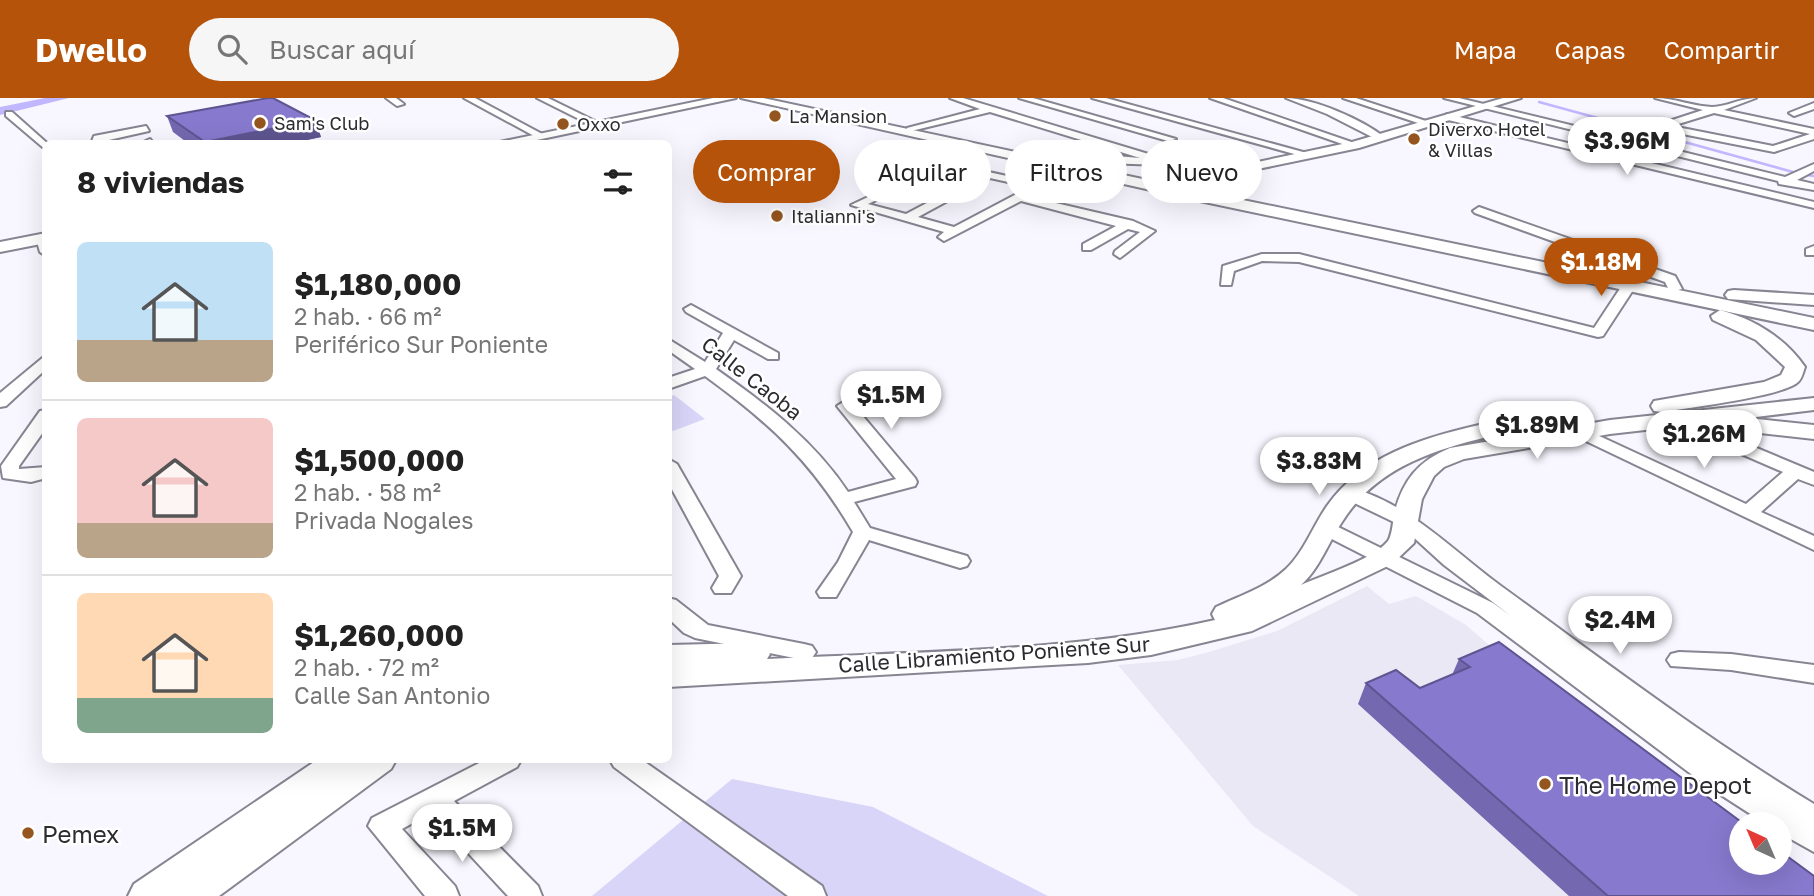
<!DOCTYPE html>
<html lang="es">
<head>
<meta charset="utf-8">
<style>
  :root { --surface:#fff; --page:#f6f6f6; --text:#222; --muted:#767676; --line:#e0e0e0; --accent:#b45309 }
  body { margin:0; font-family:"Golos Text",sans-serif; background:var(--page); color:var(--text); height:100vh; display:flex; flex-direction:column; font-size:26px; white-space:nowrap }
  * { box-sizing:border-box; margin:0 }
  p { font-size:23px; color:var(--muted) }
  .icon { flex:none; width:38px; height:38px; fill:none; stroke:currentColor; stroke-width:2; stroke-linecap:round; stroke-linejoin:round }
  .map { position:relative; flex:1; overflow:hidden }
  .sheet { position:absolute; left:42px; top:42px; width:630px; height:623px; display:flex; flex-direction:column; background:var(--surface); border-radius:10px; box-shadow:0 7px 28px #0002 }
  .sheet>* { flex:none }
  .hud { position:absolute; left:693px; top:42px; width:665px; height:63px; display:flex; gap:14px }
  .needle { width:46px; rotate:316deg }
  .fabs { position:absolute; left:1729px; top:714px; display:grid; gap:14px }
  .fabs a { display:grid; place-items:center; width:63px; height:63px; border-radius:50%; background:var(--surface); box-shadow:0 7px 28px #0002; font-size:35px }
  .price { position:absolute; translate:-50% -60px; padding:0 16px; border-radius:24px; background:#fff; color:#222; font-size:23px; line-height:46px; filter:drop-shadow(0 2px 4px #0008) }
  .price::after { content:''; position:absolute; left:50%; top:42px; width:21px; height:16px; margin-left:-10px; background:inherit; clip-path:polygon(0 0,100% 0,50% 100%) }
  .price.active { background:var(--accent); color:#fff }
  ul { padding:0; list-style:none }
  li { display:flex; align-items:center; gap:21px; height:175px; padding:0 35px }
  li+li { border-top:2px solid var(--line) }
  li span { display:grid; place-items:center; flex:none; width:196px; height:140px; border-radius:10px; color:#555 }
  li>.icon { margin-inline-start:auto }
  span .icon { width:84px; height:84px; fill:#fffc; stroke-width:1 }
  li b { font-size:30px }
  h2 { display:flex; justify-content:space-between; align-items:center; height:84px; padding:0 35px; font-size:30px }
  .tag { padding:0 24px; border-radius:32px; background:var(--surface); box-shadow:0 7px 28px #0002; font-size:24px; line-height:63px }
  .tag.active { background:var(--accent); color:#fff }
  header { display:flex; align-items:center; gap:42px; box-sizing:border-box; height:98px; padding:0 35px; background:var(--accent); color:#fff }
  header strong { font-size:33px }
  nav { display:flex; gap:38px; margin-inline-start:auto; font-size:24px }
  .search { width:490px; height:63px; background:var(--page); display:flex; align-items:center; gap:18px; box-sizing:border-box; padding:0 24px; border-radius:38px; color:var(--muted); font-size:26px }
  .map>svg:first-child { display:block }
</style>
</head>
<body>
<header>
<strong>Dwello</strong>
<div class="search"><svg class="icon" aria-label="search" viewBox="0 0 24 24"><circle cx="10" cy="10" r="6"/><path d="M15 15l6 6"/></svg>Buscar aquí</div>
<nav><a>Mapa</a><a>Capas</a><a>Compartir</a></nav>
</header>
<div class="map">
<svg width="1814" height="798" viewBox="0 0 1814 798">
  <rect width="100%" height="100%" fill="#f8f7ff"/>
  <polygon fill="#e9e8f4" points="1367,488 1389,506 1416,498 1466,527 1741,765 1814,798 1359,798 1253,728 1118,567 1178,562 1209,554 1277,533"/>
  <g fill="#d9d5f9">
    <polygon points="674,297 705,321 673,333 669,330 668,300"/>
    <polygon points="732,681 873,709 1048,798 592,798"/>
  </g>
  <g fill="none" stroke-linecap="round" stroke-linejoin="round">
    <g stroke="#c1b7fe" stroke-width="2.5">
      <polyline points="1539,4 1645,33"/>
      <polyline points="1652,35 1793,74"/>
      <polyline points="1807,77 1814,78"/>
    </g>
    <polygon fill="#c1b7fe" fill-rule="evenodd" points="45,0 69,0 0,17 0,9"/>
    <g stroke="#868591" stroke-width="4">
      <g id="minor">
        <polygon points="386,0 396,0 404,6 397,8"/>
        <polygon points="464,0 475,0 544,37 536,39"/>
        <polygon points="537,0 548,0 601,26 593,28"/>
        <polygon points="950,0 963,0 1165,61 1249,64 1254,67 1249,70 1103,65 1095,74 1090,71 1094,64 1047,58 1038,62 1033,59 1045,52 1140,60 990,14 907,34 907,30 980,11"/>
        <polygon points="1019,0 1033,0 1176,41 1168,43"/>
        <polygon points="1092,0 1106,0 1314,57 1305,59"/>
        <polygon points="1210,0 1223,0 1360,47 1351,49"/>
        <path d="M1286,0C1313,0 1363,22 1384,39L1376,41L1327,16Z"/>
        <polygon points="1343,0 1356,0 1432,25 1424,27"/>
        <path d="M1444,0H1459L1628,41L1657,27L1703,12L1655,0C1674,0 1692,8 1712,9C1726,9 1741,0 1756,0L1724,12L1814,31V41L1774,54L1662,32L1638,43L1785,79L1814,66V73L1797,82L1814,86V92L1779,86L1778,83ZM1714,15L1810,36L1773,48L1672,28Z"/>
        <polygon points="1814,5 1814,11 1794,18 1789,15"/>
        <polygon points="6,14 12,14 48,46 46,52 6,18"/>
        <polygon points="1447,16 1814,104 1814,110 1444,21"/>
        <polygon points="146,28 149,33 91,46 94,38"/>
        <polygon points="150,41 154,46 139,46"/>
        <path d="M943,64L1039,85L1068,70H1076V74L1030,99L1133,123L1155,133L1120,160L1114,156L1115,153L1140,134L1128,131L1091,152H1083V146L1116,128L1021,103L944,143L938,139L944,134L851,107ZM944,70L978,78L906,116L868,106ZM990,80L1030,89L954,129L918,119Z"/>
        <polygon points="1479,109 1675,178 1682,191 1670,194 1665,184 1475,115 1473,113"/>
        <polygon points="42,136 46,137 46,158 40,154 36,140"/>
        <polygon points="1814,148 1814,157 1806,157 1806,151"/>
        <polygon points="1262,156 1299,156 1594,230 1623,186 1635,189 1603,238 1598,239 1299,164 1262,163 1234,173 1231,187 1221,187 1223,168"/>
        <path d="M691,207L778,255V261H768L734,242L716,271C766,306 814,343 848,394L896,381L837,308L845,303L851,304L915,380L917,384L915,388L854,404L870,430L967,458L970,463L967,468L960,470L869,442L836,499H820L817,494L838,464L853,434C812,364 771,326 705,278L668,291V280L695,271L668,252V241L705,264L723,235L686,214L684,211Z"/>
        <polygon points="46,257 46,271 6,308 0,309 0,295"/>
        <polygon points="46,312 46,330 19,368 19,371 46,369 46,380 31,384 3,380 1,368 40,313"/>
        <polygon points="1673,315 1814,374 1814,387 1798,381 1761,414 1814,438 1814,452 1567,334 1570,330 1582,330 1746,406 1783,374 1667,324 1664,320 1667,316"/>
        <polygon points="668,361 677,366 741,478 731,495 715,495 712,490 719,478 668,384"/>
        <path d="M1351,390C1409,405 1454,454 1501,488C1604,563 1705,640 1814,706V754L1780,735V726H1766L1707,688L1477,515L1318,434L1315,430L1318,426H1332L1493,505L1511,518L1444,467L1400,427L1344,400L1341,396Z"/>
        <polygon points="668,500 676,502 708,527 804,546 812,548 816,554 812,560 804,562 695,540 684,535 668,520"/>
        <polygon points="1679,554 1731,556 1814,567 1814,585 1731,572 1671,568 1667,562 1671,556"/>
        <polygon points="485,662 521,662 517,669 454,703 538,788 542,798 508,798 431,715 402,731 455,788 459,798 425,798 368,728 372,720"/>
        <polygon points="610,662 642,662 822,788 826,798 788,798 614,669"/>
      </g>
    </g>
    <g stroke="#868591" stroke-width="4">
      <g id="major">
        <polygon points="713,0 736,0 518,46 490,46"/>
        <polygon points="741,0 763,0 1194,92 1248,66 1352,44 1503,0 1521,0 1359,50 1258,71 1209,95 1814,220 1814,232 1195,102"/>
        <polygon points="46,135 46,145 0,154 0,144"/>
        <polygon points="1734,192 1814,197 1814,207 1728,201 1725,197 1728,193"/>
        <path d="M1720,212C1754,221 1785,240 1805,269C1803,274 1802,281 1798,284C1784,298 1687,310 1662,314L1654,313L1651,308L1654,303L1764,284L1781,277L1785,269L1756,242L1713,222L1711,218Z"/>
        <path d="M1814,300V312L1748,320L1814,327V341L1733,332L1725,330L1724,323L1610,336L1464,361L1444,369L1434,378L1422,401L1414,445L1392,466L1252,533L1151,557L1088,565L668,589V547L755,545L766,548L770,556L767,561C916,553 1069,555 1215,522L1212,516L1216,509C1239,498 1267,489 1286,471C1304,454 1313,428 1327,408C1362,358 1422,340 1479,327L1490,334L1487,339C1430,353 1375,371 1342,424C1328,445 1320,470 1301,487C1323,477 1374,461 1388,443C1392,437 1393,424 1394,417C1402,383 1418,363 1450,350L1610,322Z"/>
        <polygon points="317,662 396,662 391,671 219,798 128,798 134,786"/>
      </g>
    </g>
    <use href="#minor" fill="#fff" fill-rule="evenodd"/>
    <use href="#major" fill="#fff" fill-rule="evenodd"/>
  </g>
  <g fill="#7468b0">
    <polygon points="167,18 315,22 321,39 288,46 189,46 173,34"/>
    <polygon points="1459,561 1814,798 1569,798 1358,606 1366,585 1420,590 1452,577"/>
  </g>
  <polygon fill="#5e5590" points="315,22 321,39 288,46 206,46 205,44"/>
  <g fill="#8779cd" stroke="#5e5590" stroke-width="2">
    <polygon points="268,0 273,0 315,22 205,44 167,18"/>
    <polygon points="1499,544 1744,726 1741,726 1741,765 1780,765 1780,753 1814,778 1814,798 1608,798 1366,585 1396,572 1420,590 1470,569 1459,561"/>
  </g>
  <g fill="#95551f" stroke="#fff" stroke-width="2.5">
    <circle cx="775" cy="18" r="7"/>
    <circle cx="260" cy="25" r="7"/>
    <circle cx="563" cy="26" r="7"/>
    <circle cx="1414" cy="41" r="7"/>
    <circle cx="777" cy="118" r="7"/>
    <circle cx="1545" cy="686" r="7"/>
    <circle cx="28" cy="735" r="7"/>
  </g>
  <g text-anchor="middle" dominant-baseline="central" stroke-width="5" stroke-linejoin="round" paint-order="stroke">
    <g font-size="18" fill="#2b2b30" stroke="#fff" text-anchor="start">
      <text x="789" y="18">La Mansion</text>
      <text x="274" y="25">Sam's Club</text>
      <text x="577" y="26">Oxxo</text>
      <text x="1428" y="31">Diverxo Hotel<tspan x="1428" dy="21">&amp; Villas</tspan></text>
      <text x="791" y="118">Italianni's</text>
    </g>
    <g font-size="21" fill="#2b2b30" stroke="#fff">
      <text transform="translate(752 280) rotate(38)">Calle Caoba</text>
      <text transform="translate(994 556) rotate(-4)">Calle Libramiento Poniente Sur</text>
    </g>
    <g font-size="24" fill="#2b2b30" stroke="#fff" text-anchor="start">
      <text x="1559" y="686">The Home Depot</text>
      <text x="42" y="735">Pemex</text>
    </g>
  </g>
</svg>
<div class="fabs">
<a><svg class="needle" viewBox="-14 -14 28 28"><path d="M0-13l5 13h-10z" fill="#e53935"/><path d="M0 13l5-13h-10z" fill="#767676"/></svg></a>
</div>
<b class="price" style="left:1627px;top:79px">$3.96M</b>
<b class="price active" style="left:1601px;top:200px">$1.18M</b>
<b class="price" style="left:891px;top:333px">$1.5M</b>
<b class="price" style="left:1537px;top:363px">$1.89M</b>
<b class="price" style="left:1704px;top:372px">$1.26M</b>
<b class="price" style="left:1319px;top:399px">$3.83M</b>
<b class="price" style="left:1620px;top:558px">$2.4M</b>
<b class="price" style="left:462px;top:766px">$1.5M</b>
<div class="hud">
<a class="tag active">Comprar</a>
<a class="tag">Alquilar</a>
<a class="tag">Filtros</a>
<a class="tag">Nuevo</a>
</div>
<section class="sheet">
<h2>8 viviendas<svg class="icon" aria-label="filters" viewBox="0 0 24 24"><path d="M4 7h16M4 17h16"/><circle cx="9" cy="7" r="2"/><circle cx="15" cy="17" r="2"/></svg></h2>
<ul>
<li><span style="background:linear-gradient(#bfe0f5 70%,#b9a48a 0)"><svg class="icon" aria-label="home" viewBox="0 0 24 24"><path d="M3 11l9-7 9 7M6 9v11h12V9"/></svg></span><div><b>$1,180,000</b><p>2 hab. · 66 m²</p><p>Periférico Sur Poniente</p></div></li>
<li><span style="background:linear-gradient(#f6c9c9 75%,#b9a48a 0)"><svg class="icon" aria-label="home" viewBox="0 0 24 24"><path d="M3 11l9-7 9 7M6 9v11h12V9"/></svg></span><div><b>$1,500,000</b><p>2 hab. · 58 m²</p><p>Privada Nogales</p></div></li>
<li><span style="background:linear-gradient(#ffd9b3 75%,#7fa58c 0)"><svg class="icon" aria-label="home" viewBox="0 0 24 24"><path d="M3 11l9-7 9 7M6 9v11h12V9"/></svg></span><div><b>$1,260,000</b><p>2 hab. · 72 m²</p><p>Calle San Antonio</p></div></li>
</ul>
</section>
</div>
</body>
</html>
